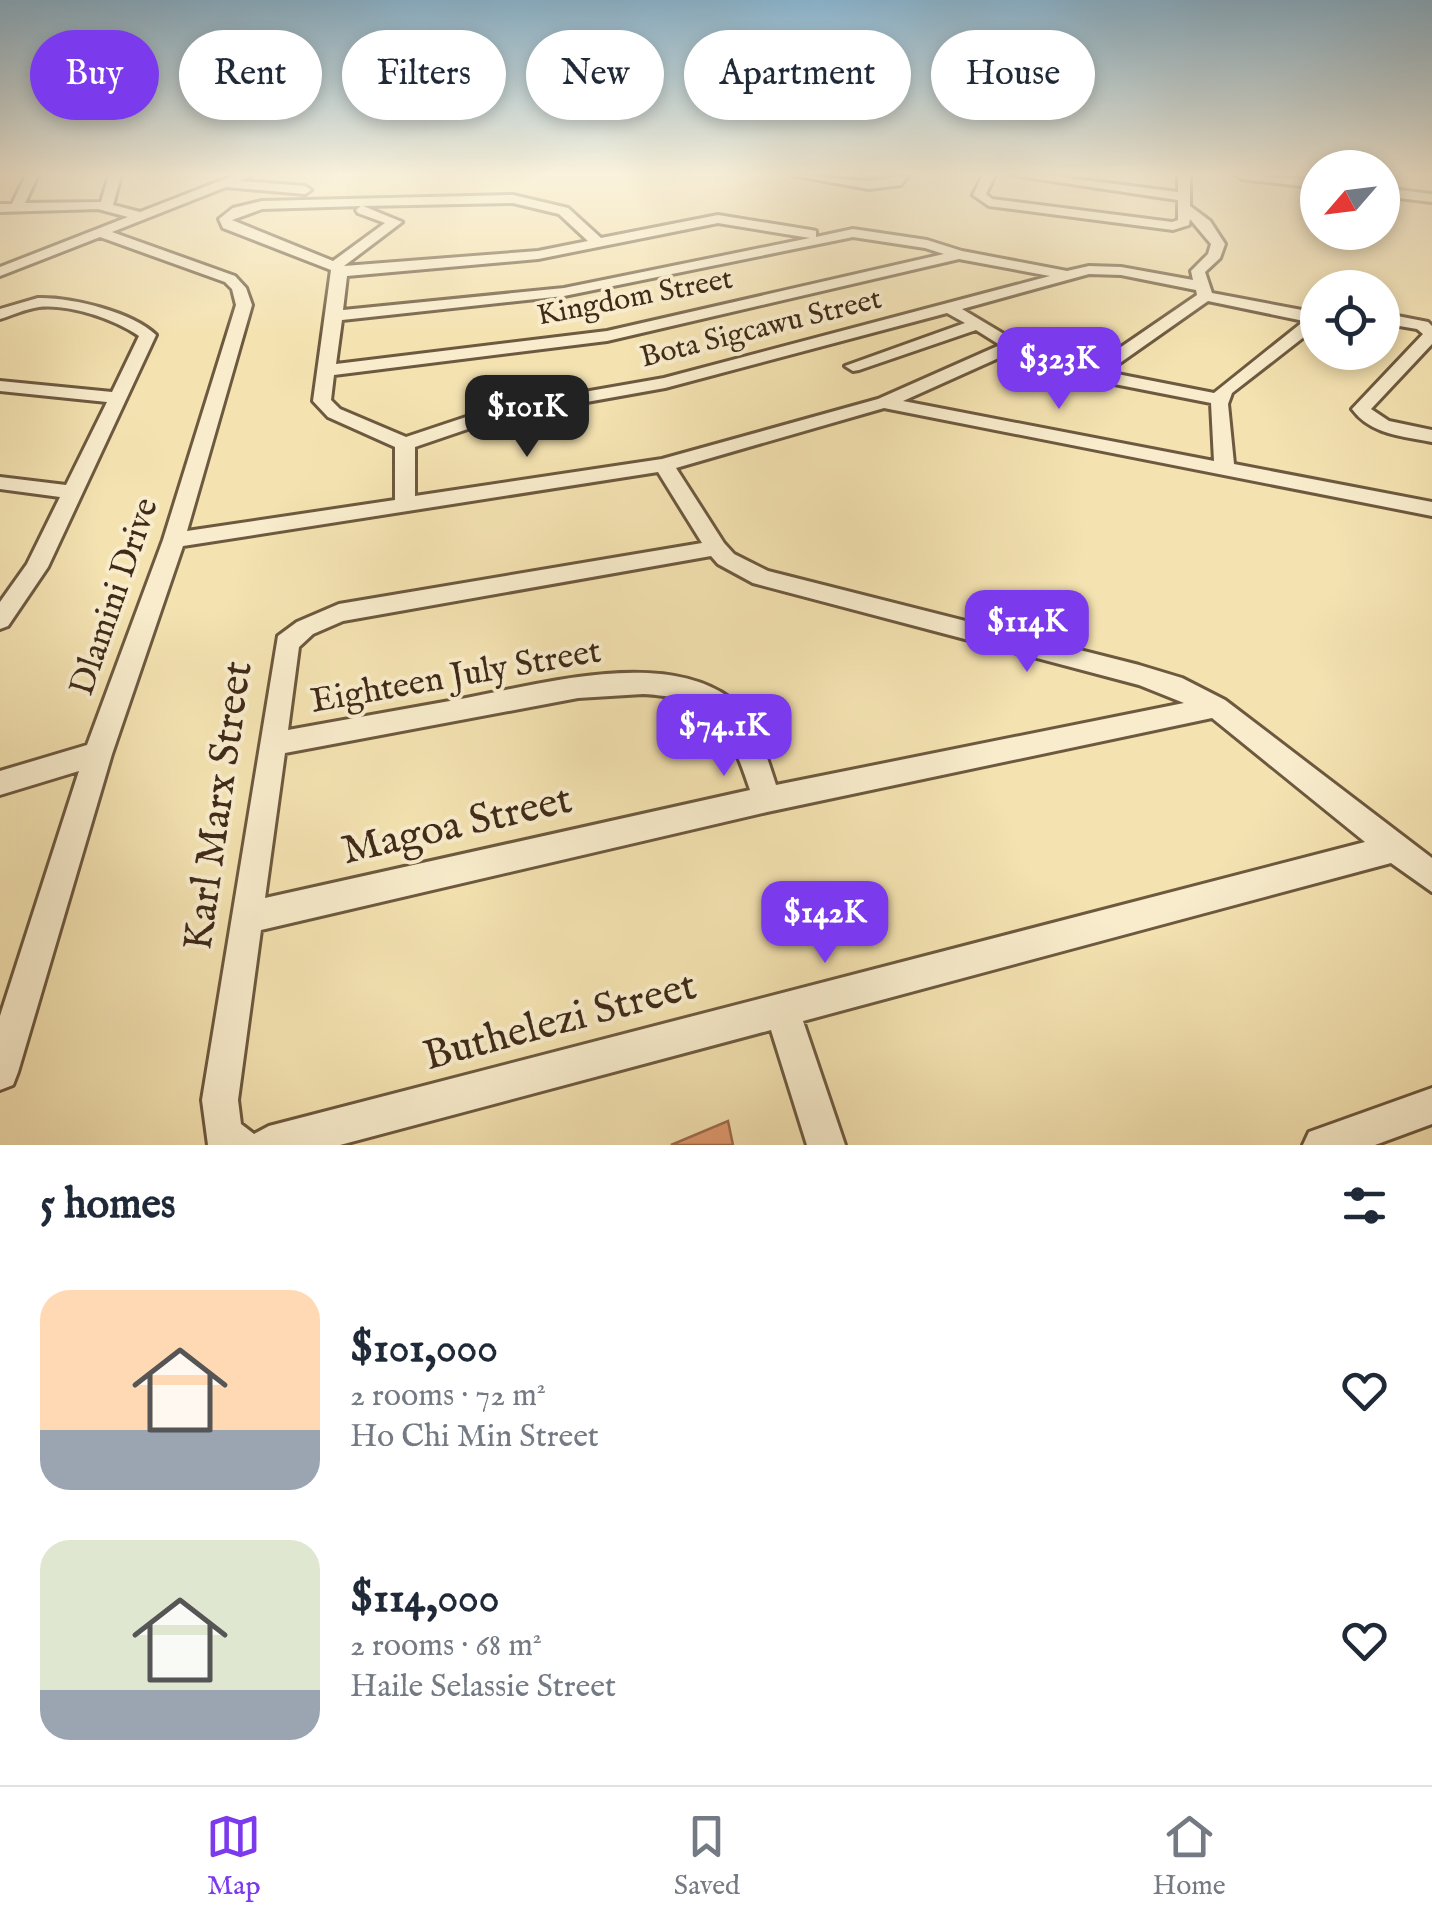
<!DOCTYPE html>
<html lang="en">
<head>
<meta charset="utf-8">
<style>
  :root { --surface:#fff; --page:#f2f2f3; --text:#1f2937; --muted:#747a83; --line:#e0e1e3; --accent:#7c3aed }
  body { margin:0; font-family:"IM FELL English",serif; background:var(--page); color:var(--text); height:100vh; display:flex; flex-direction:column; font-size:38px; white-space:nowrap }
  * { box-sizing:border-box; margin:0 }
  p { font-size:32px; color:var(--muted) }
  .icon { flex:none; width:55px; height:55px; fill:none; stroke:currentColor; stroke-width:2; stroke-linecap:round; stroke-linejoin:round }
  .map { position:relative; height:1145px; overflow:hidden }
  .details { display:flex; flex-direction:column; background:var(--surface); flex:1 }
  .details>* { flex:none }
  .banner { position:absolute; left:30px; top:30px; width:1372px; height:90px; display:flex; gap:20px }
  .needle { width:65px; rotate:242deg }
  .fabs { position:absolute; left:1300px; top:150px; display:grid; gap:20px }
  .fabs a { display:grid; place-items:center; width:100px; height:100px; border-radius:50%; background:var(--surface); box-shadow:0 5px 15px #0003; font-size:50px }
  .price { position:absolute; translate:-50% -85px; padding:0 22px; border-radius:20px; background:var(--accent); color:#fff; font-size:32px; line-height:65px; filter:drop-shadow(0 2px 5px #0008) }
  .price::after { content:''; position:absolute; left:50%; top:60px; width:30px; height:22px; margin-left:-15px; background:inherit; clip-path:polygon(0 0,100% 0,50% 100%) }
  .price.active { background:#222; color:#fff }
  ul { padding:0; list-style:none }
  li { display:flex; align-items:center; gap:30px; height:250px; padding:0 40px }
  li span { display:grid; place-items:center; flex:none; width:280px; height:200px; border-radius:30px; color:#555 }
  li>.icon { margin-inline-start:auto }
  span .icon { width:120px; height:120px; fill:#fffc; stroke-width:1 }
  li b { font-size:42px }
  h2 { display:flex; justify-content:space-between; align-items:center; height:120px; padding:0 40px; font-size:42px }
  .chip { padding:0 35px; border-radius:45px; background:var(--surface); box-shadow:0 5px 15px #0003; font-size:35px; line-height:90px }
  .chip.active { background:var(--accent); color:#fff }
  .menu { display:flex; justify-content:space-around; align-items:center; height:140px; border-top:2px solid var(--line); background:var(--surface); font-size:28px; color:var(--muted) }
  .menu a { display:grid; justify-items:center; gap:5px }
  .menu .active { color:var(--accent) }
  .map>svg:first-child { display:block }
</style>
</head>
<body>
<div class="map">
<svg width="1432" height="1145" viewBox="0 0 1432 1145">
  <rect width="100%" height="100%" fill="#f4e2b1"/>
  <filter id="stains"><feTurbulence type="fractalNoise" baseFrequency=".002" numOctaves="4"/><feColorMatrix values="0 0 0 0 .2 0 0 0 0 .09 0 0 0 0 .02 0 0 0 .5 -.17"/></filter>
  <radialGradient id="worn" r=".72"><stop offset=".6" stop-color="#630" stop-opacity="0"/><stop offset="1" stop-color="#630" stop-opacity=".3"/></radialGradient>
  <polygon fill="#e0996d" stroke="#9d6b4c" stroke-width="2.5" points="728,1121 733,1145 671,1145"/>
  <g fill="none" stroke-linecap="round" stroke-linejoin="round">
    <g stroke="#6d593f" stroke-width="6">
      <g id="minor">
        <path d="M26,175H38L25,203L101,202L109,175H121L113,205L140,212L235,175H252L240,181L305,186L311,190L305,194L226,187L112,232L235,276L246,288L252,305L187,531L395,500V447L328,417L313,401L331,270L223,228L219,219L233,208L262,201L513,195L568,208L601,238L718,215L811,230L816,231V237L853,229L927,240L962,251L1067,271L1089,266L1121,267L1193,280L1191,271L1208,254L1211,244L1190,219L1189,225L1173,230L989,206L973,195L983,175H995L986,194L992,199L1172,222L1178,220V200L1011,175H1045L1178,192V175H1190V206L1210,221L1225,244L1220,258L1205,272L1212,293L1318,313V326L1232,393L1228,404L1234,464L1432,502V516L884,408L676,468L724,543L734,554L768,571L1139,665L1182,678L1225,700L1432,858V892L1391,863L803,1021L845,1145H807L771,1030L340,1145H208L202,1100L278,636L297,622L339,604L702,543L658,472L183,546L112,754L18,1072L13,1085L0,1090V1016L79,771L0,795V771L87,745L163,540L236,305L232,289L225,282L100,237L0,276V267L128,217L98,209L0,212V204H12ZM513,203L559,214L588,241L538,251L344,266L402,222L363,206ZM361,206L356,210L358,213L385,223L333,261L232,220L262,209ZM718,223L810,238L564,288L343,310L347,276L538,259ZM853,237L925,248L944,254L607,331L336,364L342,320L564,296ZM959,259L1050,276L664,378L493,408L406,437L340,409L331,400L334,375L607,341ZM1089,274L1121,275L1196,290L1197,295L1089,369L1049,361L962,309ZM1208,301L1304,321L1214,393L1107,372ZM947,313L965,323L845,366L853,371L859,370L976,330L1000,345L878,399L662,459L415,496V447L503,417L665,388ZM1012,352L1038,369L1211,403L1214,461L903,401ZM711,556L718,564L753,583L1139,685L1184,703L776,785C766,755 756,717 730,698C662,648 537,685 461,699C403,709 345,720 288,730L299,647L313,634L343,621ZM643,694C716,698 728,725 750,790L265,898L285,753L578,698ZM1212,718L1365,842L269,1126L254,1134L241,1124L238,1100L261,930L767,812Z"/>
        <polygon points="792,175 869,181 908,175 901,185 869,189"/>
        <polygon points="1236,175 1318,180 1318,188 1242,179"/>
        <polygon points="1382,188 1432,194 1432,202 1382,196"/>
        <path d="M38,298C71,297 132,312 156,335L48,567L8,626L0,629V602L27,564L60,497L0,489V477L66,485L107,402L0,391V381L112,392L139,336C114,319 70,304 39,307C25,309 13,315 0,319V309Z"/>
        <path d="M1382,313L1428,322L1432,326V344L1371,409L1389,421L1432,430V442C1403,436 1371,435 1352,409L1423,334L1417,329L1382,323Z"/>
        <polygon points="1432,1088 1432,1124 1375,1145 1303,1145 1309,1132"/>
      </g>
    </g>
    <use href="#minor" fill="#f8eccc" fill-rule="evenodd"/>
  </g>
  <linearGradient id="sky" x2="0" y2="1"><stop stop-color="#8ab7d3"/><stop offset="0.52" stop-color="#faf2dc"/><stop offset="1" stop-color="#faf2dc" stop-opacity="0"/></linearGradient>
  <rect width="1432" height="335" fill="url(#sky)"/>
  <g text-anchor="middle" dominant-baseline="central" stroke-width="8" stroke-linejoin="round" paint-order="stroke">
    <g font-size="30" fill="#402b19" stroke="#f8eccc">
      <text transform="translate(635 298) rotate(-11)">Kingdom Street</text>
      <text transform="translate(761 329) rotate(-14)">Bota Sigcawu Street</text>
    </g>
    <g font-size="35" fill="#402b19" stroke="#f8eccc">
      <text transform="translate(115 597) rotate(-71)">Dlamini Drive</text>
      <text transform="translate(456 677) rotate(-10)">Eighteen July Street</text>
    </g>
    <g font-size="42" fill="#402b19" stroke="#f8eccc">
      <text transform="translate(219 806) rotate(-82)">Karl Marx Street</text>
      <text transform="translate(457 826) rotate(-13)">Magoa Street</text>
      <text transform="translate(560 1022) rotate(-15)">Buthelezi Street</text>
    </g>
  </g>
  <rect width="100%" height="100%" filter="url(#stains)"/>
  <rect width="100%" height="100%" fill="url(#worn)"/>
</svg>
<div class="fabs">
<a><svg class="needle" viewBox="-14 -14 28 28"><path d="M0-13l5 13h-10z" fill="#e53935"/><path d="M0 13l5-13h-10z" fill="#747a83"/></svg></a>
<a><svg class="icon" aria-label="locate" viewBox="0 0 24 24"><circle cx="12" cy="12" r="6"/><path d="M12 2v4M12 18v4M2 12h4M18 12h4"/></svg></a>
</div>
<b class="price" style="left:1059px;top:412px">$323K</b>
<b class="price active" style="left:527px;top:460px">$101K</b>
<b class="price" style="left:1027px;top:675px">$114K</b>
<b class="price" style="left:724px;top:779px">$74.1K</b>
<b class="price" style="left:825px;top:966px">$142K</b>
<div class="banner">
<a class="chip active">Buy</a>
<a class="chip">Rent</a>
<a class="chip">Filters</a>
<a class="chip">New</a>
<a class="chip">Apartment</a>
<a class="chip">House</a>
</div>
</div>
<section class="details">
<h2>5 homes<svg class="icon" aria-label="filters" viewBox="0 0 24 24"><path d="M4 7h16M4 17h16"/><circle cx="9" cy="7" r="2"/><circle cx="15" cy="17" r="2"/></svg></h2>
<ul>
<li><span style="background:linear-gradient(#ffd9b3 70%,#9aa5b1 0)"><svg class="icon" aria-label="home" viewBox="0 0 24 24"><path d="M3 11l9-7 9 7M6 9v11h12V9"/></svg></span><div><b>$101,000</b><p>2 rooms · 72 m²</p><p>Ho Chi Min Street</p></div><svg class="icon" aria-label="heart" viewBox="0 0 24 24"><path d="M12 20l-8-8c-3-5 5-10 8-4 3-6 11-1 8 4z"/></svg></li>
<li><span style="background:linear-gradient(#dfe7d0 75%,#9aa5b1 0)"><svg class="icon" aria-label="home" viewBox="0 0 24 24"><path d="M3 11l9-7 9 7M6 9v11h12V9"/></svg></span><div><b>$114,000</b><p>2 rooms · 68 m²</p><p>Haile Selassie Street</p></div><svg class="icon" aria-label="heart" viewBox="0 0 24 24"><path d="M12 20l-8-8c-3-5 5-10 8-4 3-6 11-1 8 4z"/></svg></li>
</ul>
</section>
<nav class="menu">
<a class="active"><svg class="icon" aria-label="map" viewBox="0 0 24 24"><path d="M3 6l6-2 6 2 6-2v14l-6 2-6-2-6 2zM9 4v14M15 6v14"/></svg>Map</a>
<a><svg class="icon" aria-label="saved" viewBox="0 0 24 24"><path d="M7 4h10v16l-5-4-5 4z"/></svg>Saved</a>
<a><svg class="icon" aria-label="home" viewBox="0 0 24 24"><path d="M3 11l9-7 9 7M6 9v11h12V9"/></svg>Home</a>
</nav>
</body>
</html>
